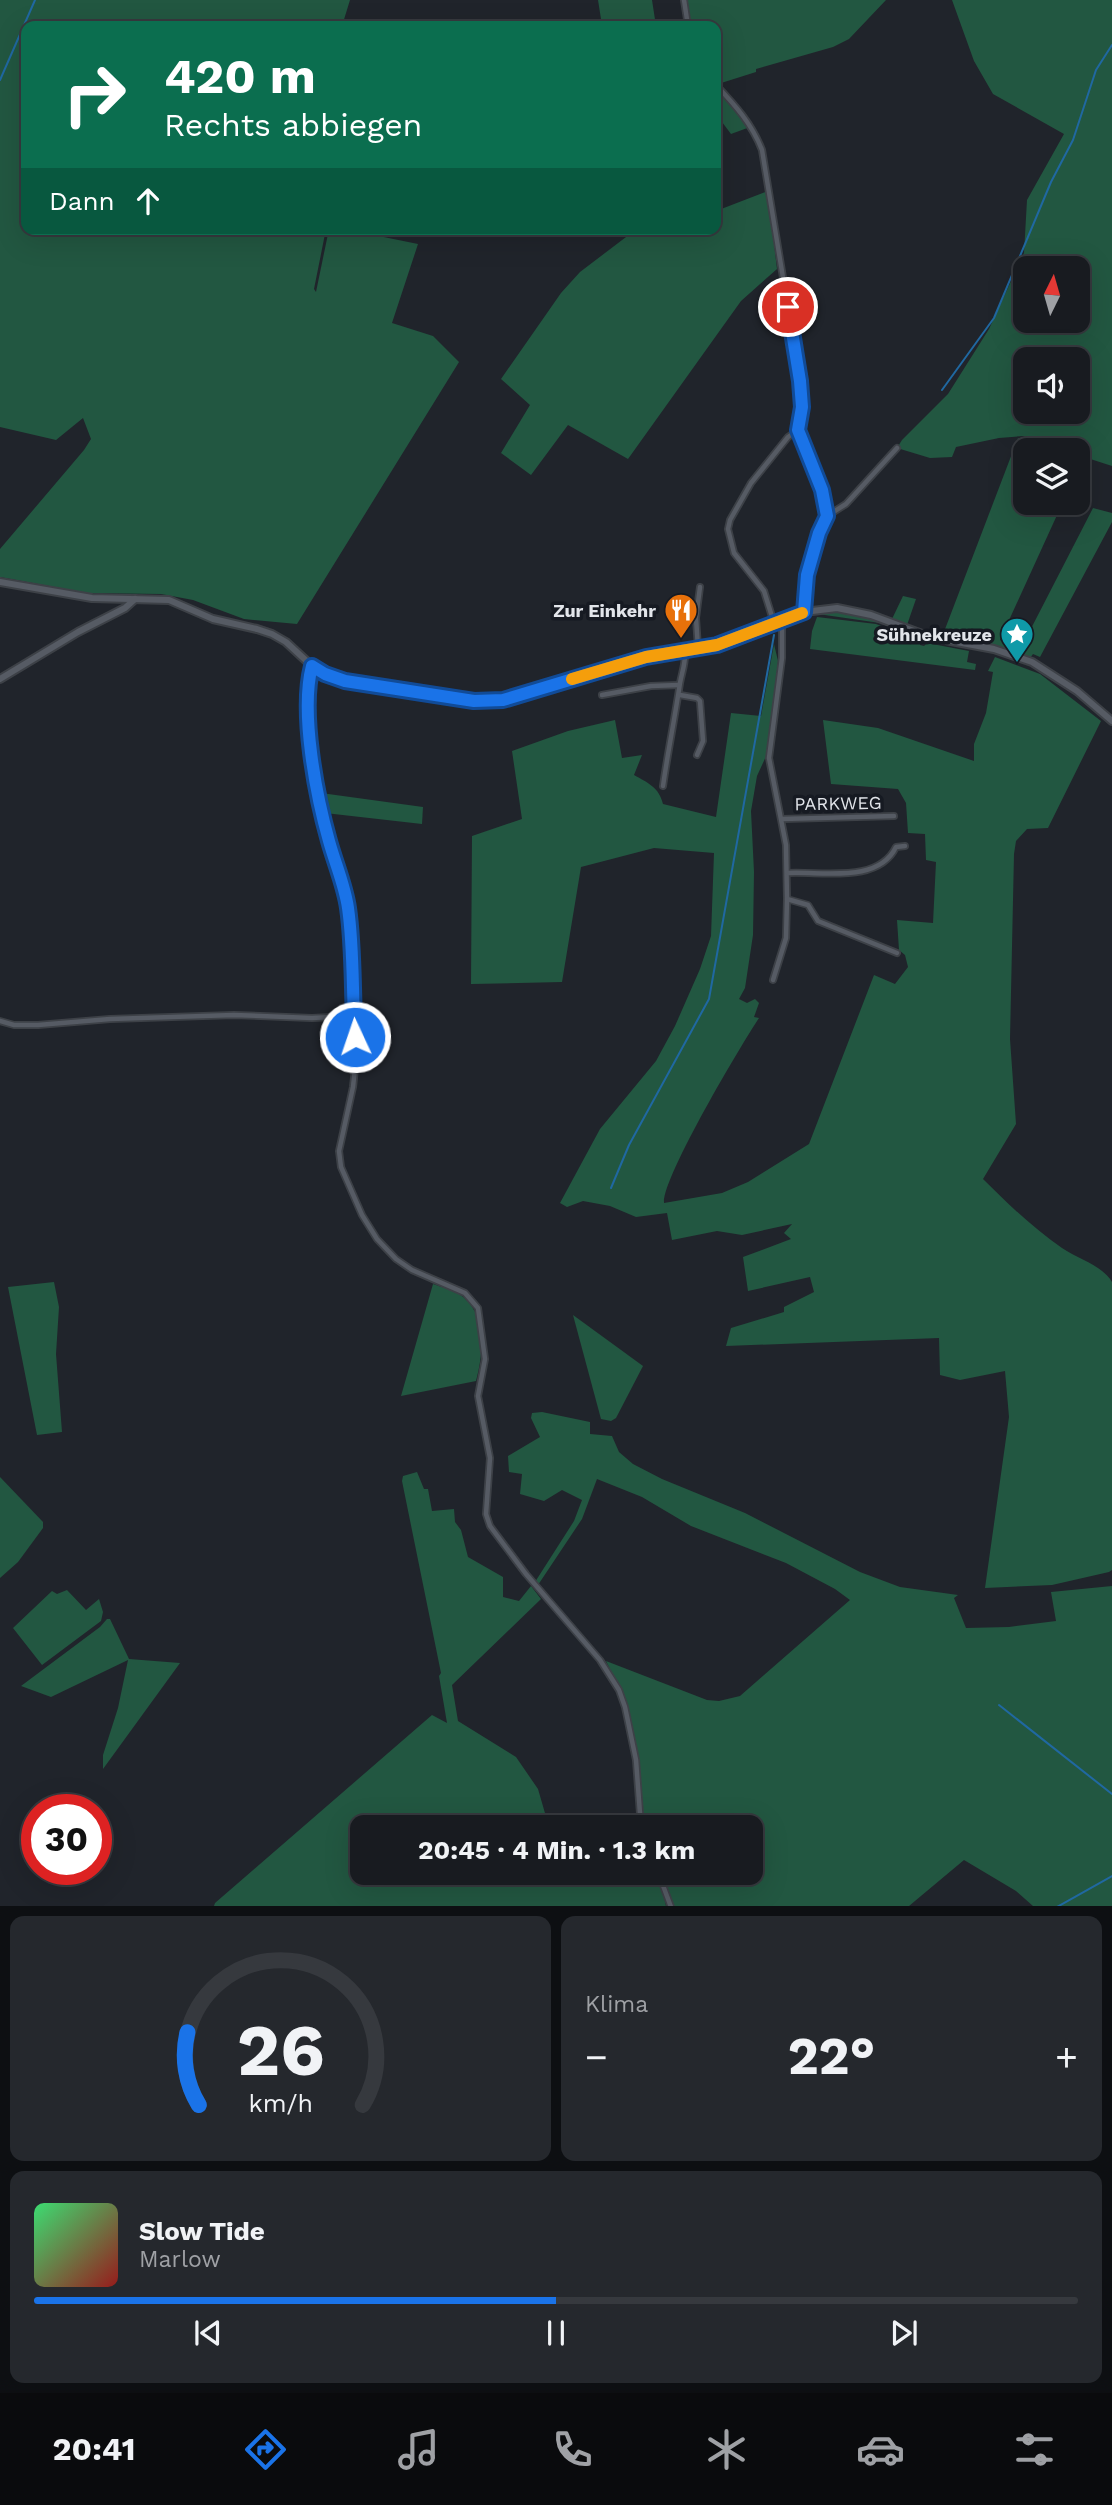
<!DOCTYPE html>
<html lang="de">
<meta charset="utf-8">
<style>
body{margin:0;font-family:"Work Sans",sans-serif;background:#25282d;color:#f1f3f6;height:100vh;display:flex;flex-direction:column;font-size:26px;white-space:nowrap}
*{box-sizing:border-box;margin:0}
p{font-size:23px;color:#9fa1a5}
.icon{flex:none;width:38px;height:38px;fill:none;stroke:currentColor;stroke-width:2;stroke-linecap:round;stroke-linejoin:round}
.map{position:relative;height:1906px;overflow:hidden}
.sheet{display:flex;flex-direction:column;gap:10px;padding:10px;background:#0d0f12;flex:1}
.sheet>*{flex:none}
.banner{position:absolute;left:21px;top:21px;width:700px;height:214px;border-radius:14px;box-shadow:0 7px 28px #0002,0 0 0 2px #36393e;background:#0b6e4f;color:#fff;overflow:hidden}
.needle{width:46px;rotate:5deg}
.fabs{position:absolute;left:1013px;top:256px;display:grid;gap:14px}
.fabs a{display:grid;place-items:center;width:77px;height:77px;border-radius:14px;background:#181b20;box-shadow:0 7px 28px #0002,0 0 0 2px #36393e;font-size:35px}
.speed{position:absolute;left:21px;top:1794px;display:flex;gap:14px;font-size:35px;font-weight:700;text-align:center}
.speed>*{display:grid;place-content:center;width:91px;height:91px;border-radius:50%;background:#181b20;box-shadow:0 7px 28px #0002,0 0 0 2px #36393e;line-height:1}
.speed .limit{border:10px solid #d22;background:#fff;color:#111}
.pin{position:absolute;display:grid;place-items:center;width:60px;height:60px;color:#fff;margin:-30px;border:4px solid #fff;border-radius:50%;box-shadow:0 2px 7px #0007}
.me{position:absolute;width:77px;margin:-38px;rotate:357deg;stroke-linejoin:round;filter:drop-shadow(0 0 5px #0008)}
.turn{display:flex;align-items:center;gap:24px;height:147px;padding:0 28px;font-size:32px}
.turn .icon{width:91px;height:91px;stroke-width:2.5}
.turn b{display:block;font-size:49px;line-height:60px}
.then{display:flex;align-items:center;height:66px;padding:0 28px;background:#0003;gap:14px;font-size:26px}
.big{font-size:52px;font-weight:700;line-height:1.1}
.sheet .widget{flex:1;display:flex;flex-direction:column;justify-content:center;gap:10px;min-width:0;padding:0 24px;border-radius:14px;background:#25282d}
.sheet .dial{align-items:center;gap:0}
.dial svg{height:182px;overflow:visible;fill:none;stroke:#36393e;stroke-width:7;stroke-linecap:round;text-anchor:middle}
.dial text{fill:#f1f3f6;stroke:none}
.song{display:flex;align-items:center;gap:21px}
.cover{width:84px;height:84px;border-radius:10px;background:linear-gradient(135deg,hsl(140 70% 55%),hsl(0 70% 35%))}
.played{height:7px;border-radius:4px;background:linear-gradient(90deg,#1a73e8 50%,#36393e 50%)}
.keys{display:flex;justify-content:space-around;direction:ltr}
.heat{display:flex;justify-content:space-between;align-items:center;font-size:38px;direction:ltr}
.sheet .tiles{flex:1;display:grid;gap:10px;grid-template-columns:1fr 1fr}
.widget:last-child{grid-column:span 2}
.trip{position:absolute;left:350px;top:1815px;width:413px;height:70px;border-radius:14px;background:#181b20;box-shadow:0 7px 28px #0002,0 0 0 2px #36393e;font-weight:700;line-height:70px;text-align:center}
.tabs{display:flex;height:112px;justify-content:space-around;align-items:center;background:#0a0b0d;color:#9fa1a5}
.tabs .icon{width:49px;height:49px}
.tabs .current{color:#1a73e8}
.tabs b{font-size:32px;color:#f1f3f6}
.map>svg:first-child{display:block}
.green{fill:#225741;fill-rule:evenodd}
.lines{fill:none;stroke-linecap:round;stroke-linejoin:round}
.stream{stroke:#2068a1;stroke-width:2}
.minor-casing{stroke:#3d4147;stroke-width:8}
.tertiary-casing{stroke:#3d4147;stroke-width:10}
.secondary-casing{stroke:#3d4147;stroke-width:10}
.minor{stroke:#565b64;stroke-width:4.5}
.tertiary{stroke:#565b64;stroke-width:6}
.secondary{stroke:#565b64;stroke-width:6}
.route-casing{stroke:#114b97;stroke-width:18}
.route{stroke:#1a73e8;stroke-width:12}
.slow{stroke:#f59e0b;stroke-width:12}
.labels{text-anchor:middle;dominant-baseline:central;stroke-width:7;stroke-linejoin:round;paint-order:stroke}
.poi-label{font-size:18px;font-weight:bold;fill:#e2e5ea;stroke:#161a22;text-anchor:end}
.street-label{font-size:18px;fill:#e2e5ea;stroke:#161a22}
</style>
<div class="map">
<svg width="1112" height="1907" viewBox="0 0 1112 1907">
<rect width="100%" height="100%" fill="#20242b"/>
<!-- green -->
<g class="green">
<polygon points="0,0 350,0 342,26 26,26 26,229 326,229 314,289 316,292 329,229 364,229 364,233 418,244 392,323 433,336 459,362 297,624 244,619 193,600 161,594 87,593 0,577 0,549 84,450 91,439 83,418 56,440 0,427"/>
<polygon points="598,0 652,0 656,26 578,26 578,20 601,19"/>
<polygon points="685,0 886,0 849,39 833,47 756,69 756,72 718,84 716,82 716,26 690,26"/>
<path d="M952 0H1112V466L1078 455V450H1026V502H1063L1000 640 1021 648 1093 508 1112 513V522L1040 657 1033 654 1030 658 1007 649 942 637 1018 438 1052 446 1023 436 999 438 956 447 952 457 930 458 897 448 902 440 948 394 989 329 1024 253 1027 200 1064 134 993 94 974 61ZM1026 268H1078V320H1026ZM1026 359H1078V411H1026Z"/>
<polygon points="716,88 731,103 750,127 731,134 716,114"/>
<polygon points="768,191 777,269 741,301 628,459 568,425 531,475 501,453 530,405 501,379 561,293 580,272 630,234 638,229 716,229 716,211"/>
<polygon points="903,596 916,599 907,625 892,619"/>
<path d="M823 611C853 612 897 622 922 638L880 623 818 614Z"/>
<polygon points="817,617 876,624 921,641 920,645 924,646 927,643 969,651 967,662 976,664 975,670 810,649 812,631"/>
<path d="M774 644 778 661 768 752 757 776 751 811 754 872 753 935 745 988 739 999 747 1003 755 999 759 1003 754 1017 759 1018C741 1045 662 1178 664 1203L722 1193 748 1182 809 1144 874 975 895 984 908 967 905 955 899 950 897 920 933 923 936 862 926 860 925 834 908 833 906 803 898 789 831 784 823 720 878 728 974 761V744L986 713 993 672 988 671 995 657 1040 674 1101 721 1048 828 1027 829 1016 841 1014 854 1010 1039 1016 1124 983 1179C1008 1204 1033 1228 1062 1248 1078 1259 1102 1265 1112 1282V1570L1109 1572 1052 1585 985 1588 1009 1417 1005 1371 960 1380 940 1375 939 1338 726 1346 731 1328 784 1312V1307L814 1292 810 1277 748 1291 743 1257 791 1239 784 1233 792 1224 742 1235 717 1231 672 1240 667 1213 636 1217 610 1206 583 1201 567 1207 560 1203 600 1129 656 1061 675 1026 700 969 711 936 714 853 654 848 581 867 562 982 471 984 472 836 522 819 512 751 568 731 615 720 622 758 642 755 634 775C648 783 659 787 663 804L716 817 731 713 761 716Z"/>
<polygon points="321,793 423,807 422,824 325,813"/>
<polygon points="54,1282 59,1307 56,1354 62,1432 37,1435 8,1287"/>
<path d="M433 1284C441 1287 452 1289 459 1294 487 1312 484 1352 476 1381L401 1396Z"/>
<polygon points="573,1315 643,1366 616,1418 611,1421 601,1419"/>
<polygon points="542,1412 590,1422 590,1434 612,1436 619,1452 633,1464 662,1479 745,1513 860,1572 900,1587 958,1595 954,1598 966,1628 1009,1627 1056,1621 1051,1592 1112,1586 1112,1906 1033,1906 1016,1891 964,1860 909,1906 674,1906 661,1873 751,1872 751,1827 644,1827 638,1765 627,1704 606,1661 707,1700 719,1701 740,1696 850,1600 835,1589 786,1563 691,1526 642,1497 597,1479 582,1519 538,1585 535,1582 574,1521 582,1500 562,1490 544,1501 520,1494 522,1474 509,1472 508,1456 540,1437 531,1418 532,1413"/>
<polygon points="417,1472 424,1489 428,1489 432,1511 454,1509 455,1522 461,1530 468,1557 503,1577 503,1597 519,1601 531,1586 541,1599 452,1685 458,1721 516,1757 538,1789 549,1827 362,1827 362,1872 654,1873 663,1892 666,1906 214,1906 215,1903 432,1715 447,1723 439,1676 441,1673 402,1481 403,1476"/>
<polygon points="0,1477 43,1522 43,1528 18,1562 0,1578"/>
<polygon points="67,1590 86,1610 99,1599 103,1612 101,1621 42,1665 13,1628 52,1591 57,1594"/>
<polygon points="107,1619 110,1619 129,1659 180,1663 103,1769 103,1755 118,1708 128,1660 51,1697 21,1686 100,1627"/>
</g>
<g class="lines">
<!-- stream -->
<g class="stream">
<polyline points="0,80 35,0"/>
<polyline points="942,390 994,318 1051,182 1073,140 1096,70 1112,45"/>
<polyline points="611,1188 629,1145 709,999 774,635"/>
<polyline points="999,1705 1112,1794"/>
<polyline points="1057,1907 1112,1876"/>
</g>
<defs>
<g id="minor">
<polyline points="684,0 688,26"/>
<path d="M716 85C735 105 752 124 762 150L800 381 801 407 798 430 822 490 827 516 820 531 807 575 804 612"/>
<polyline points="827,516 846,504 897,448"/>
<polyline points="782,620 782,658 769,758 786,845 787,899 808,905 818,921 897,953"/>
<polyline points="774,623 764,591 734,553 728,529 730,520 751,483 788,437 798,430"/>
<polyline points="698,648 696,618 700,587"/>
<polyline points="312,666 310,676 309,722 314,769 328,838 348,907 356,1059 353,1087 339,1151 341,1167 362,1215 377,1239 396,1259 412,1270 465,1293 478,1308 485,1359 478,1396 490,1458 486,1514 490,1526 526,1574 600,1660 619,1690 625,1707 636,1760 641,1827"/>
<polyline points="602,695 651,686 679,685"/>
<polyline points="680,695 697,698 700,701 703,741 697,755"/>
<path d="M663 786C668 751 675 717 680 683 682 672 686 662 685 651"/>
<polyline points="782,819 894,816"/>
<path d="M788 873C822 871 878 884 896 847L905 846"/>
<polyline points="773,980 786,938 787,899"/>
<polyline points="0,1021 14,1025 38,1025 110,1019 234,1015 312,1018 353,1016"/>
<polyline points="658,1872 671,1907"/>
</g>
<polyline id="tertiary" points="0,679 78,632 125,608 135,599"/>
<polyline id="secondary" points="0,582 92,598 169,600 213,619 257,629 272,634 286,642 312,666 325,674 345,681 473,701 503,700 524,695 597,670 646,657 717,645 804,612 837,608 871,615 930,637 994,649 1032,662 1077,691 1112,721"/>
</defs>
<!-- minor casing -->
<use href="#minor" class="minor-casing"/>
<!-- tertiary casing -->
<use href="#tertiary" class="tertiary-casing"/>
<!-- secondary casing -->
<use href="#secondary" class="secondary-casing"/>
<!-- minor -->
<use href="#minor" class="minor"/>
<!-- tertiary -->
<use href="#tertiary" class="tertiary"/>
<!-- secondary -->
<use href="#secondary" class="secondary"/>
</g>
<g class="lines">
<defs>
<path id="route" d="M355 1037C352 995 354 950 348 908 345 886 335 863 329 841 316 795 300 712 312 666L325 674 345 681 474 701 503 700 646 657 717 645 804 612 807 575 819 533 827 516 822 490 798 430 802 407 800 381 788 307"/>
</defs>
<!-- route casing -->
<use href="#route" class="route-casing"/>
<!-- route -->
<use href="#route" class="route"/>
<!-- slow -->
<polyline class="slow" points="572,679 646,657 717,645 802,613"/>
</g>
<!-- icons -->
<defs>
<symbol id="restaurant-pin" viewBox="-11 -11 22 30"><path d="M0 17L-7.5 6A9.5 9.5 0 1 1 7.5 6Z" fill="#e8710a" stroke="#161a22"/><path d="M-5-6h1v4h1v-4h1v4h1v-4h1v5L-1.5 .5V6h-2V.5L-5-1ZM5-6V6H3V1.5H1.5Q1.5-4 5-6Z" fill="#fff"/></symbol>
<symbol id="sight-pin" viewBox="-11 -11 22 30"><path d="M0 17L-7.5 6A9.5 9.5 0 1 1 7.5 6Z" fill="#0f9aa8" stroke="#161a22"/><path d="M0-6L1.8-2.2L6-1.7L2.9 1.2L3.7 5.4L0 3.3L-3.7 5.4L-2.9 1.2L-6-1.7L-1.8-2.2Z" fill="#fff"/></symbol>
</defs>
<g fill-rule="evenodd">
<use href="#restaurant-pin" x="662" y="591" width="38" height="52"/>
<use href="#sight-pin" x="998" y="615" width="38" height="52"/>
</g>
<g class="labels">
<!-- poi labels -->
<g class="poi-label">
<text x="656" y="610">Zur Einkehr</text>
<text x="992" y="634">Sühnekreuze</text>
</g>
<!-- street labels -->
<g class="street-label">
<text transform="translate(838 803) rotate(-1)">PARKWEG</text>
</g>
</g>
</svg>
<div class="fabs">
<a><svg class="needle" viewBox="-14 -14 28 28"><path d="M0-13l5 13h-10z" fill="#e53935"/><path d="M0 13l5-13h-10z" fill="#9fa1a5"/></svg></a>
<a><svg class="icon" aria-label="sound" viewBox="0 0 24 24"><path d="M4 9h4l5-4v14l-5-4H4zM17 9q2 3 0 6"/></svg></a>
<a><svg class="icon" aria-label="layers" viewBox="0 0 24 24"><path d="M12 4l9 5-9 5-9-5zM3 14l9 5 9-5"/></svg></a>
</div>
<div class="speed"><div class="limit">30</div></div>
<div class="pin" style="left:788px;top:307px;background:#d93025"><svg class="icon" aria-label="arrive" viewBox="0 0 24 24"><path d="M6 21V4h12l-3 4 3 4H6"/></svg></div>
<svg class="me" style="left:355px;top:1037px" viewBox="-20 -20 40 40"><circle r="17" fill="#1a73e8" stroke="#fff" stroke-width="3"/><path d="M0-11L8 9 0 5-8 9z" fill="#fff"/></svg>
<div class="trip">20:45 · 4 Min. · 1.3 km</div>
<div class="banner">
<div class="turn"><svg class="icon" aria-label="right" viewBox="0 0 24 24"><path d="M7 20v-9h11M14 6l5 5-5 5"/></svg><div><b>420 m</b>Rechts abbiegen</div></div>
<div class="then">Dann<svg class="icon" aria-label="ahead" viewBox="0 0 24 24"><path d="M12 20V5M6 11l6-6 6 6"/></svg></div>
</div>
</div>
<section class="sheet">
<div class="tiles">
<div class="widget dial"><svg viewBox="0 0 100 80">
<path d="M14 69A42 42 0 1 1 86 69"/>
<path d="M14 69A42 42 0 0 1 9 37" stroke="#1a73e8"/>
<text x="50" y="56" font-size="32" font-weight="700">26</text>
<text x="50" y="72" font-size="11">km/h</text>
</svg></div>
<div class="widget"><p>Klima</p>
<div class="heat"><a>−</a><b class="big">22°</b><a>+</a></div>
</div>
<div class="widget">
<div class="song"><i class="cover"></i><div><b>Slow Tide</b><p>Marlow</p></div></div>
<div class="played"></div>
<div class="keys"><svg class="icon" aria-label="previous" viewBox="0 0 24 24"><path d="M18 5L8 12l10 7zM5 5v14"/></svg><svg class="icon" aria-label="pause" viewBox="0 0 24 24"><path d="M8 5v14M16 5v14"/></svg><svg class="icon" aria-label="next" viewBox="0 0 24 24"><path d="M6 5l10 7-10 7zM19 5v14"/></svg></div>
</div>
</div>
</section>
<nav class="tabs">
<b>20:41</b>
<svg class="icon current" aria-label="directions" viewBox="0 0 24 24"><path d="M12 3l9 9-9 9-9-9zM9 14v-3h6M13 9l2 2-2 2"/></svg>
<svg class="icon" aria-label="music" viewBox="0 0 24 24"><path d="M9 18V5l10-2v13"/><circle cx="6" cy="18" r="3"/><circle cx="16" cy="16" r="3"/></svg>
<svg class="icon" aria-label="phone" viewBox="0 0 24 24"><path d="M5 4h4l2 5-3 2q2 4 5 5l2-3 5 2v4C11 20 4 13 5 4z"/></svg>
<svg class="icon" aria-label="climate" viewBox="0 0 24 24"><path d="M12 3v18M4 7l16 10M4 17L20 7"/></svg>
<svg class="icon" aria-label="car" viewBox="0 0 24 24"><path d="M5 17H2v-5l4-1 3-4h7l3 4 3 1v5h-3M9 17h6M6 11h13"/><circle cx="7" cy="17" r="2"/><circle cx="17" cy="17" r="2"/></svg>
<svg class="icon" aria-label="filters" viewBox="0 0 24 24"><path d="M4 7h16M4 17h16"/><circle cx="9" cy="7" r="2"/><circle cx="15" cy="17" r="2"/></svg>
</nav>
